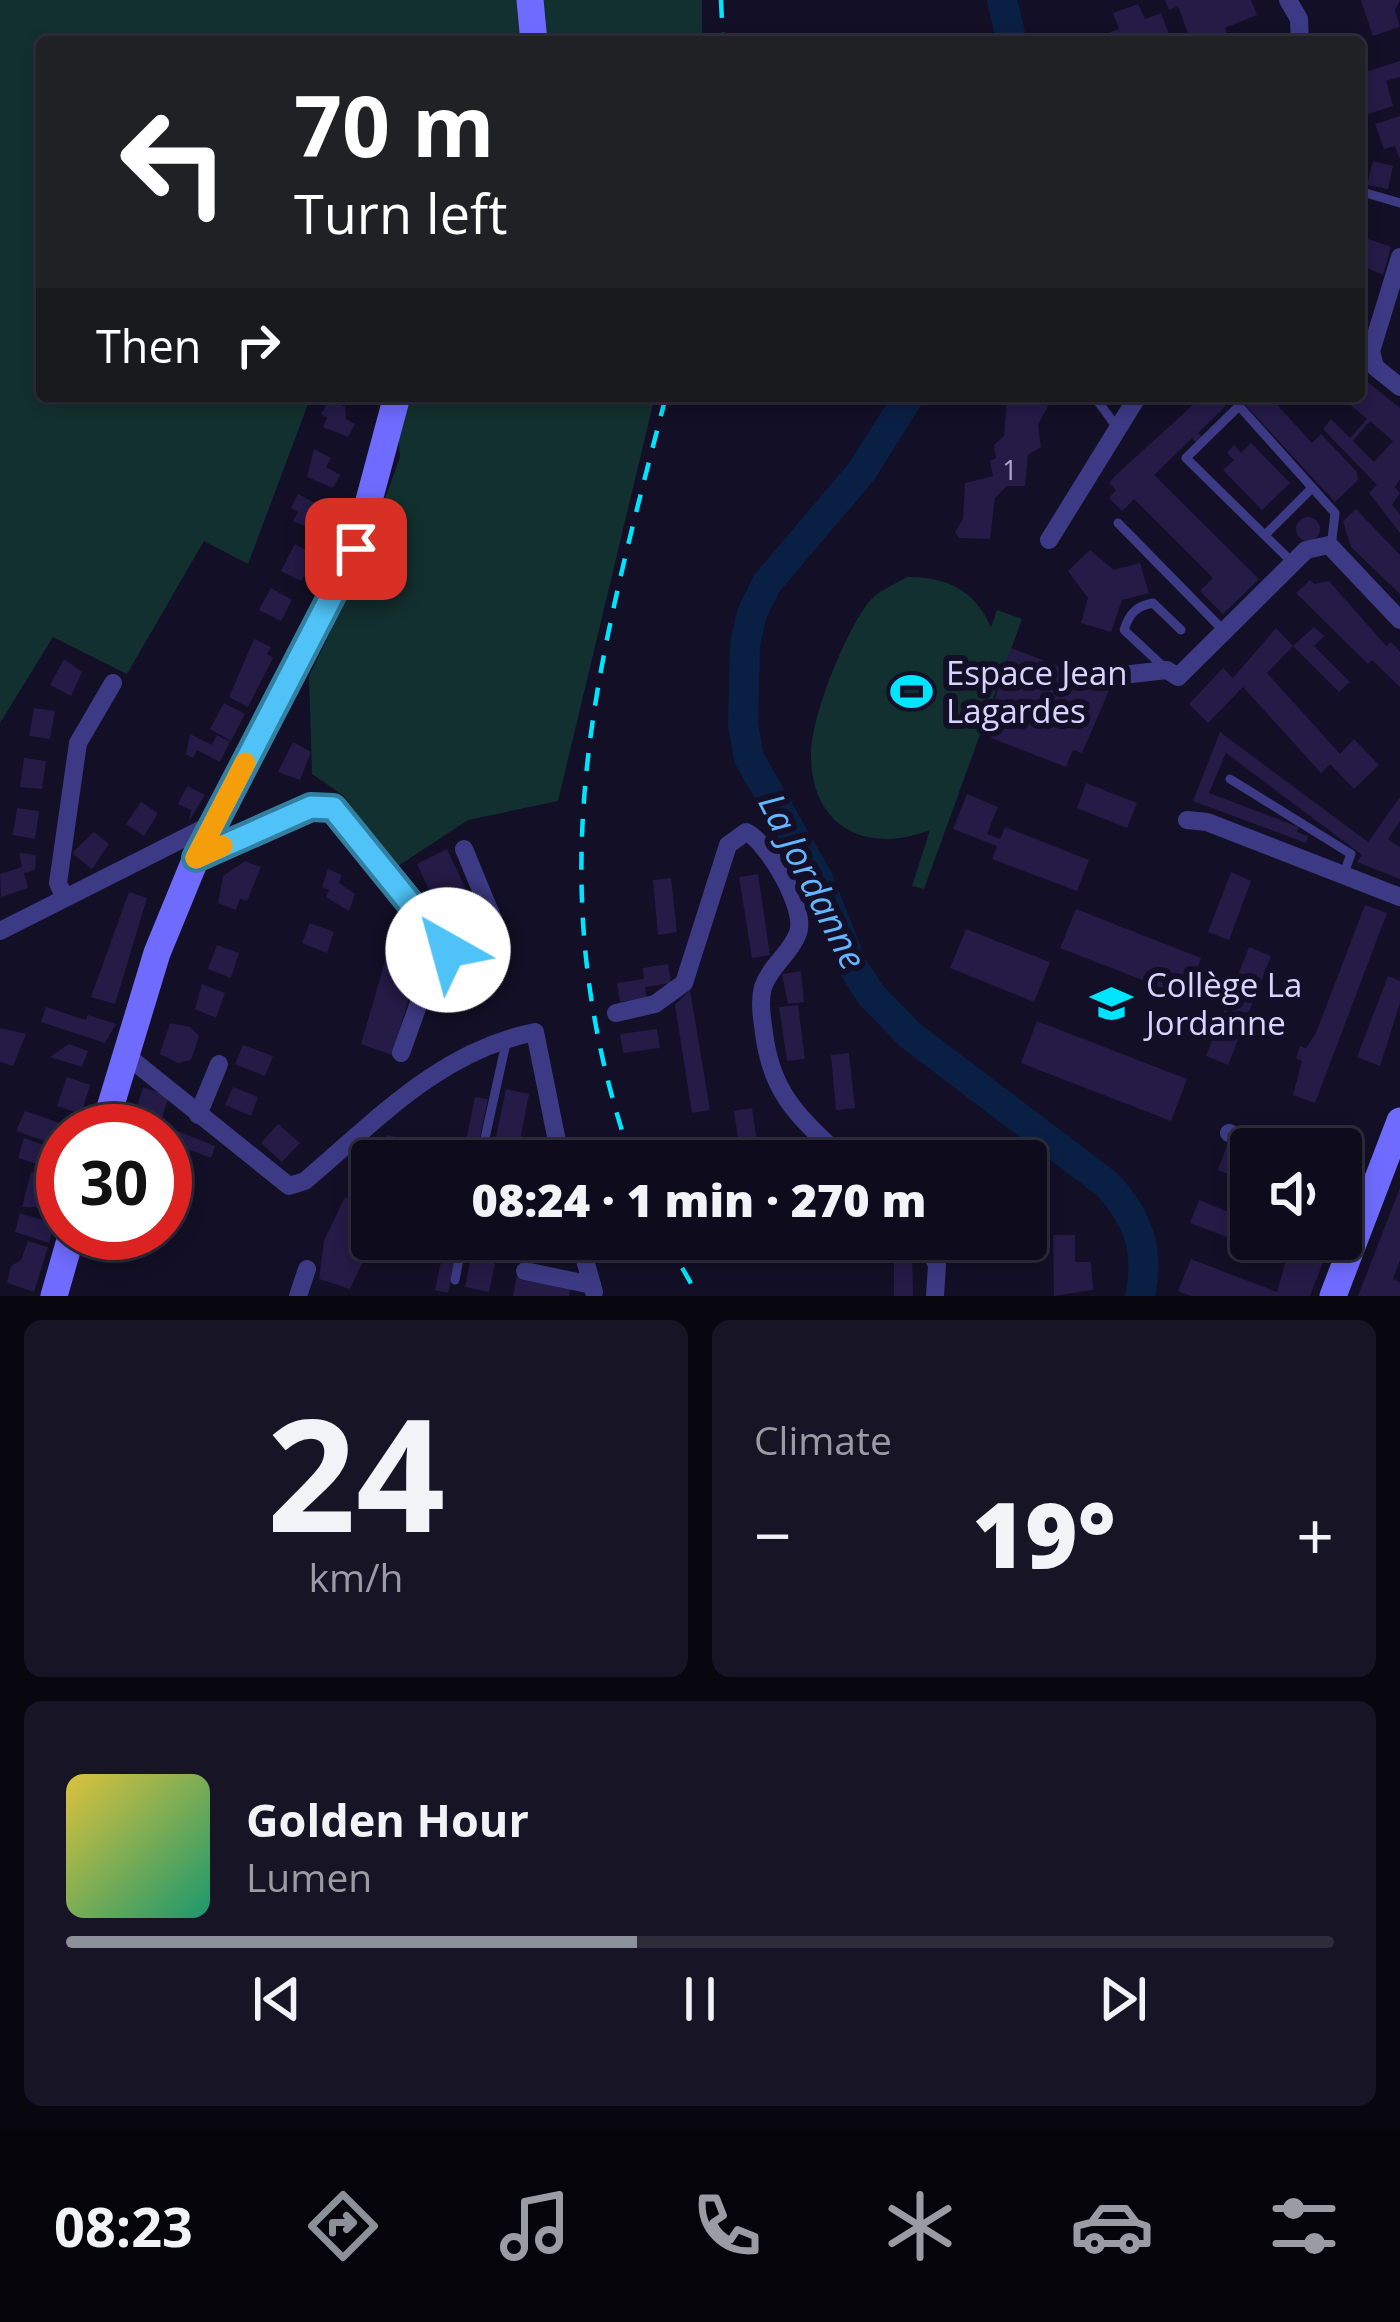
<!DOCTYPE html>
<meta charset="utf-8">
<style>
body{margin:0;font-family:"Open Sans",sans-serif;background:#171425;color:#f1f3f6;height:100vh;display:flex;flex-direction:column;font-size:45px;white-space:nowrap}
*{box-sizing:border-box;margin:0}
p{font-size:39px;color:#9b9ba3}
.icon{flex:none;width:66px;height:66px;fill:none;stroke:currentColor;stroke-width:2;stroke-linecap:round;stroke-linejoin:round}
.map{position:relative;height:1296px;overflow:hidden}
.side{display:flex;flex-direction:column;gap:24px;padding:24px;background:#08060f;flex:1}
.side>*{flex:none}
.hud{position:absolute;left:36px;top:36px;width:1329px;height:366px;border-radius:12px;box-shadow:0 6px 18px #0003,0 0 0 3px #2e2b3b;background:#202124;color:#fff;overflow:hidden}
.tools{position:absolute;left:1230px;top:1128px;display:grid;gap:24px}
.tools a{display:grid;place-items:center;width:132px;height:132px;border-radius:12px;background:#0e0b1c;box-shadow:0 6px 18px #0003,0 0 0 3px #2e2b3b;font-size:60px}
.speed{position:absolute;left:36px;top:1104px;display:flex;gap:24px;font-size:60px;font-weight:700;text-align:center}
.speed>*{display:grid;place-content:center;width:156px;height:156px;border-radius:50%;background:#0e0b1c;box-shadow:0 6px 18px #0003,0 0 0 3px #2e2b3b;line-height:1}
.speed .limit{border:18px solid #d22;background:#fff;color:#111}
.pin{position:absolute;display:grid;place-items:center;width:102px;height:102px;color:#fff;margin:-51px;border-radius:24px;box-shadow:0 6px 18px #0006}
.me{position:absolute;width:132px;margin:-66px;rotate:322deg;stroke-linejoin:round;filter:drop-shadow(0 0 9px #0008)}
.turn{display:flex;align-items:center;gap:42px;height:252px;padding:0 60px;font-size:54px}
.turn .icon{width:156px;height:156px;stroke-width:2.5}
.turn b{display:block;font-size:84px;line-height:102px}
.then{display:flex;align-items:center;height:114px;padding:0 60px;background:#0003;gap:24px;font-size:45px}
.big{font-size:90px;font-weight:800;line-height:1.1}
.side .tile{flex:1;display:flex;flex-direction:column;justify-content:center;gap:18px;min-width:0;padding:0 42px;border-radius:18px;background:#171425}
.side .dial{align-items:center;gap:0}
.dial b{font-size:156px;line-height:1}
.song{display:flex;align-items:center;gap:36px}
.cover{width:144px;height:144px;border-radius:18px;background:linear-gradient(135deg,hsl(50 70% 55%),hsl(160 70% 35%))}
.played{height:12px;border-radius:6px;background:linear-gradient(90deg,#8c9099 45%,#2e2b3b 45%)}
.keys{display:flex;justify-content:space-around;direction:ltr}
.heat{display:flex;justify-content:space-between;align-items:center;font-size:66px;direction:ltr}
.side .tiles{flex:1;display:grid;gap:24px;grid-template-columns:1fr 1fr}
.tile:last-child{grid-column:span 2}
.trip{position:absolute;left:351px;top:1140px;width:696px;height:120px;border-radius:12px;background:#0e0b1c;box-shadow:0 6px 18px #0003,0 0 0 3px #2e2b3b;font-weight:800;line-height:120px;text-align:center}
.menu{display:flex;height:192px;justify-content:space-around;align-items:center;background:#06040b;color:#9b9ba3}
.menu .icon{width:84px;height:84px}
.menu .selected{color:#8c9099}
.menu b{font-size:54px;color:#f1f3f6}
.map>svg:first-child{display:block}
.green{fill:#12302f}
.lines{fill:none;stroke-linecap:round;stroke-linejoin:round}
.river{stroke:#0a1f44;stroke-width:30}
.building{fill:#241b47;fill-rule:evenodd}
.lane{stroke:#3d3a85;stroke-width:9}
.street{stroke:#3d3a85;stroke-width:18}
.secondary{stroke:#6f6bff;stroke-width:27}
.rail{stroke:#00e5ff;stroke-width:4.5;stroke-dasharray:18 15;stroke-linecap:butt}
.route-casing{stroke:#337fa1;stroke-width:30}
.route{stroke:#4fc3f7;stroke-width:21}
.slow{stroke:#f59e0b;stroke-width:21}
.labels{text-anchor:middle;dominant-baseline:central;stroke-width:12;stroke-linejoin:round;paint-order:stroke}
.number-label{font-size:27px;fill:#aca6d1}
.poi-label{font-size:33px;fill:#d9d4ff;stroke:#130f26;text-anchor:start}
.water-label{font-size:36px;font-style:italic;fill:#62b6ff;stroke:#130f26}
</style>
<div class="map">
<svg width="1400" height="1296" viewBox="0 0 1400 1296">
<rect width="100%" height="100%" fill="#130f26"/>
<!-- green -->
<g class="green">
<polygon points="0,0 702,0 702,42 42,42 42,396 311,396 248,564 204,541 127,674 53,637 0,723"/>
<polygon points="352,396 655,396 558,801 468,820 395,868 344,796 312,774 309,676 354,584 400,457 396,411"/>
<path d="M907 577C946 577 974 589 991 627L997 610 1022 619 924 889 912 886 930 830C866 855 809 827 811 751 813 713 845 633 868 603 877 591 894 585 907 577Z"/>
</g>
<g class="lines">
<!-- river -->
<g class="river">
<polyline points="1002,0 1012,42"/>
<path d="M909 396 862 471 767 583 752 613 745 645 743 725 749 758 818 879 852 965 871 995 910 1035 1108 1185C1138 1218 1150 1251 1140 1296"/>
</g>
</g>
<!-- building -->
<g class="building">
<polygon points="1165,0 1251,0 1257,15 1225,28 1230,42 1191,42 1178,6 1169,10"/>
<polygon points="1361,0 1400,0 1395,10 1400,27 1373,36"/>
<polygon points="1138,4 1145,19 1161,13 1172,42 1106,42 1103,35 1119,29 1113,13"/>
<polygon points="1400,61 1400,77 1386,81 1393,106 1359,117 1359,74"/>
<polygon points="1400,116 1400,157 1399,157 1395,146 1384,149 1375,124"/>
<polygon points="1373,161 1393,166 1388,189 1367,185"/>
<polygon points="1360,236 1391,247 1383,275 1359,264"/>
<path d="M1364 379 1400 408V479L1395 487 1400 493 1392 505 1400 514V533L1369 493 1377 485 1323 429 1331 419 1350 438 1367 419 1346 401 1359 396ZM1370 421 1393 441 1374 462 1353 441Z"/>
<polygon points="1029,396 1049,404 1038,425 1041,447 1028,455 1025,486 1007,486 995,498 990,539 959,538 955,532 963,519 965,483 993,476 990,461 996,458 994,445 1004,436 1007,398"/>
<polygon points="1203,396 1236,396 1198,433 1203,438 1198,444 1192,438 1154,475 1259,579 1223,614 1200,591 1213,578 1134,499 1122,511 1109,498 1116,490 1109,483 1116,475"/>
<polygon points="1237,396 1269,396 1312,443 1321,434 1357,472 1358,480 1335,502"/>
<polygon points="330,399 345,407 346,419 355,424 348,437 323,427 327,418 321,414"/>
<polygon points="1251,443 1290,483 1262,510 1223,470 1234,460 1227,453 1234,445 1241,453"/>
<polygon points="314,449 331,458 326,467 340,475 333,488 307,477"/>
<polygon points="298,494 315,503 311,512 326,520 319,532 293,521 298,512 291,508"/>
<polygon points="1356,509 1400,555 1400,594 1351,547 1343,521"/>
<circle cx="1308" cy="529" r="12"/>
<polygon points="295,544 317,556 301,581 281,571"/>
<polygon points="1090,550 1114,570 1140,563 1149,593 1122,600 1111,632 1081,623 1088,598 1068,571"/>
<polygon points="1310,580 1314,584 1329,581 1386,646 1391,642 1400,652 1400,687 1372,660 1368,664 1296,593"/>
<polygon points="271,588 292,600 281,621 259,610"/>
<polygon points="1314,627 1324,636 1314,646 1350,682 1339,692 1293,646"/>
<polygon points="1276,628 1293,646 1267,673 1340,754 1354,739 1379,765 1354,789 1330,764 1321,773 1243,687 1208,723 1189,704 1223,668 1233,678"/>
<polygon points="254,639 271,647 267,654 273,658 248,707 229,697"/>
<polygon points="1011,648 1111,686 1082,753 1073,750 1066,767 991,738 998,721 989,717"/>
<polygon points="64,659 82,672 71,696 50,685"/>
<polygon points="224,703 245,714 231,741 210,729"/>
<polygon points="34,708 55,711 50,739 29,736"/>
<polygon points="1220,732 1368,842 1400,797 1400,822 1388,839 1400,847 1400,879 1357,862 1362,855 1226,753 1209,793 1299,827 1297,832 1308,836 1306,843 1193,801"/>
<polygon points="190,734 212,745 217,735 230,742 220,762 197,750 193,758 186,754"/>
<polygon points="293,742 311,752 300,780 278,772"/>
<polygon points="24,758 46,761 42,789 20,787"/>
<polygon points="1086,783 1137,803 1127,828 1077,808"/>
<polygon points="187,786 205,795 189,821 191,810 178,804"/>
<polygon points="967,794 998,807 987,834 1000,839 1005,827 1089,860 1077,891 992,859 997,846 953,829"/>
<polygon points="141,802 158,813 144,836 126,824"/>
<polygon points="17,808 39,811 35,839 13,835"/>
<polygon points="94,832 109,844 92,869 72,853"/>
<polygon points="447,849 469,896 439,911 417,864"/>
<polygon points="19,853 36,855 35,870 24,873 28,888 1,897 0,874 22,867"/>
<polygon points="245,861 261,867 247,901 240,899 236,910 218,903 223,876"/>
<polygon points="328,869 342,875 339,883 355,894 349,911 326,897 329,890 322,887"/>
<polygon points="1231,872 1251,881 1229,940 1208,932"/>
<polygon points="758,874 770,955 752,958 739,877"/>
<polygon points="671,878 677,932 658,935 653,880"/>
<polygon points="129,892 147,898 115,1004 91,997"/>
<polygon points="1365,905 1387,913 1315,1103 1293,1095 1302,1061 1296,1058 1300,1046 1306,1048 1316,1033"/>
<polygon points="1076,909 1201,958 1186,997 1060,948"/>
<polygon points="310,923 334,932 327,953 302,943"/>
<polygon points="966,929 1050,962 1034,1002 950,968"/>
<polygon points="390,944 422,955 392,1055 361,1044"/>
<polygon points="217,945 239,953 231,978 208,969"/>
<polygon points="1249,947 1271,956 1228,1065 1206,1056"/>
<polygon points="668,964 671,983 645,987 647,998 620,1002 617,983 644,979 643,968"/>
<polygon points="801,971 804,1002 788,1004 782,974"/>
<polygon points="1388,976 1400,981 1400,1003 1380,1066 1357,1057"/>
<polygon points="202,984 225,993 216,1018 195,1009"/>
<polygon points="690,990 710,1110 692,1113 675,1005"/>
<polygon points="798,1005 805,1059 787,1061 779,1007"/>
<polygon points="46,1007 86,1020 88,1015 116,1024 105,1043 41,1022"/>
<polygon points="1037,1021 1187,1079 1171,1121 1021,1063"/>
<polygon points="170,1023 190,1027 199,1036 191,1060 178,1063 160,1054"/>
<polygon points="0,1028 26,1034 13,1066 0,1062"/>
<polygon points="657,1029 660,1048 623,1053 620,1034"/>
<polygon points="69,1044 88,1051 82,1067 50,1057"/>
<polygon points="243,1045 273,1056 265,1076 235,1064"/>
<polygon points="849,1053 855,1108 836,1110 831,1055"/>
<polygon points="67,1077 90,1085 81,1114 57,1106"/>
<polygon points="143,1087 169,1096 160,1124 215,1146 211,1158 190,1150 168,1202 175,1205 170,1215 165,1213 165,1131 144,1128 145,1122 133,1118"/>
<polygon points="233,1087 258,1097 251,1116 225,1105"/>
<polygon points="506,1089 529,1094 516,1161 491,1161"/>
<polygon points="475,1097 488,1099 475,1161 462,1161"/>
<polygon points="752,1108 760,1161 741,1161 734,1111"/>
<polygon points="25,1111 66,1125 59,1146 16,1131"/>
<polygon points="278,1124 300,1143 282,1162 261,1143"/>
<polygon points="387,1135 447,1148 444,1161 382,1161"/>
<polygon points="24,1138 47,1146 40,1165 18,1158"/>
<polygon points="1226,1148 1251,1158 1251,1183 1218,1170"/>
<polygon points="31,1172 63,1183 63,1198 53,1195 48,1208 22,1207"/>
<polygon points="1400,1188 1400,1260 1393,1279 1400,1282 1400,1296 1358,1296"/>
<polygon points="345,1197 372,1206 370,1246 350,1289 319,1279 324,1241"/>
<polygon points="1199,1200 1251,1221 1251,1239 1274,1239 1269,1253 1190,1223"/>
<polygon points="20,1213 55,1224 49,1243 15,1232"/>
<polygon points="1053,1235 1075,1235 1075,1262 1091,1262 1093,1290 1054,1296"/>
<polygon points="446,1239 459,1239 448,1293 435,1290"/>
<polygon points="475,1239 500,1239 489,1292 465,1287"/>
<polygon points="1292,1239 1332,1239 1310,1296 1191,1296 1178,1291 1191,1259 1277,1292"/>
<polygon points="28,1241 48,1247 34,1292 7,1283 11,1266 21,1260"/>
<polygon points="894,1251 912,1251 913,1296 894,1296"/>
<polygon points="517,1275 571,1287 569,1296 513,1296"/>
</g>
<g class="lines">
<!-- lane -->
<g class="lane">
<polyline points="1359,191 1400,203"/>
<polyline points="1094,396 1116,426"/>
<polyline points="1118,523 1224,631"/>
<polyline points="1265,535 1311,489"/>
<polyline points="1293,563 1186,458 1239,406 1335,513 1331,547"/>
<path d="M1167 670 1124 630C1129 614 1136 606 1153 603L1181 630"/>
<polyline points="1230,779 1351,854 1344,873"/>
<polyline points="480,1161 506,1043"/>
<polyline points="455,1280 463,1239"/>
</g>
<!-- street -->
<g class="street">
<polyline points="1288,0 1299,19 1300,42"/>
<polyline points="1400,257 1371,351 1375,367 1400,387"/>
<polyline points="1049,540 1138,396"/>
<polyline points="1113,676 1167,670 1178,677 1306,550 1329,545 1400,620"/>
<polyline points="1187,820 1207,822 1400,897"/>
<polyline points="196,858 311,807 333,809 448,951 467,956 487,948 497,929 464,849"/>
<polyline points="64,896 58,883 78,743 113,683"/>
<polyline points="0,931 214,823"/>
<path d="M616 1013 655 1004 684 983 728 845 746 832C767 841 807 909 798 933 791 953 770 966 763 987 759 1002 762 1018 764 1033 772 1097 801 1118 845 1161"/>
<polyline points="401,1053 441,941"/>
<path d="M126 1055 289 1186 305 1181C377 1120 440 1051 535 1032L561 1161"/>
<polyline points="198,1115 219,1064"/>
<polyline points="1229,1133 1272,1149"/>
<polyline points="1341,1175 1375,1188"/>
<polyline points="579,1239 594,1292"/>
<polyline points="925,1239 937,1265 935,1296"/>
<polyline points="525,1271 592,1285"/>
<polyline points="298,1296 307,1269"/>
</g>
<!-- secondary -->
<g class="secondary">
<polyline points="530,0 534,42"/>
<polyline points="103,1131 157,953 196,858 356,549 397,396"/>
<polyline points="54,1296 72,1233"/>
<polyline points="1333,1296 1400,1121"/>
</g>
<!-- rail -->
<g class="rail">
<polyline points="721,0 723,42"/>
<path d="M632 1161C535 880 595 671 666 396"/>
<polyline points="666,1239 698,1296"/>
</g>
</g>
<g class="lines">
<defs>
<polyline id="route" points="356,549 196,858 311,807 333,808 448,950"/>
</defs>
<!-- route casing -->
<use href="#route" class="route-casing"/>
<!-- route -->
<use href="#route" class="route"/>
<!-- slow -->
<polyline class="slow" points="222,846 196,858 245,763"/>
</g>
<!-- icons -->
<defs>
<symbol id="stadium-bare" viewBox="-9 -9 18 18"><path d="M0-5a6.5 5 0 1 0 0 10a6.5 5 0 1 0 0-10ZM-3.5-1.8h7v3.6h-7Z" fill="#00e5ff" stroke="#130f26" stroke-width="2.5" paint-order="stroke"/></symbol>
<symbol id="school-bare" viewBox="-9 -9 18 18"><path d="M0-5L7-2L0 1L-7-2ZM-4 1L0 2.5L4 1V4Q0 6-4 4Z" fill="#00e5ff" stroke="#130f26" stroke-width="2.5" paint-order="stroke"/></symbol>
</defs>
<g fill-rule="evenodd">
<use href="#stadium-bare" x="882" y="662" width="59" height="59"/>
<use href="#school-bare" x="1082" y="974" width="59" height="59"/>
</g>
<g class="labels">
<!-- number labels -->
<g class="number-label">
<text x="1010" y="469">1</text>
</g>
<!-- poi labels -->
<g class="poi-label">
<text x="946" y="672">Espace Jean<tspan x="946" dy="38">Lagardes</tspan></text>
<text x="1146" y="984">Collège La<tspan x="1146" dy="38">Jordanne</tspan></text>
</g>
<!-- water labels -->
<g class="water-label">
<text transform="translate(813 881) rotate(63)">La Jordanne</text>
</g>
</g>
</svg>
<div class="tools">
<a><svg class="icon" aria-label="sound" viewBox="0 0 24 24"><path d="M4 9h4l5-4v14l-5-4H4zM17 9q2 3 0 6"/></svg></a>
</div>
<div class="speed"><div class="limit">30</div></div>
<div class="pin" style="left:356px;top:549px;background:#d93025"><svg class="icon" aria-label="arrive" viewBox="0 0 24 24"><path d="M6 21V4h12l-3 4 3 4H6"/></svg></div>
<svg class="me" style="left:448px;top:950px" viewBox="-20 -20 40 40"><circle r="19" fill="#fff"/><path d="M0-13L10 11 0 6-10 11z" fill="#4fc3f7"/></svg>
<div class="trip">08:24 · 1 min · 270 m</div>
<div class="hud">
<div class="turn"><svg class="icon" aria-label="left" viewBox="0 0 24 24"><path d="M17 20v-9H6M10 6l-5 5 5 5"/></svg><div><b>70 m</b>Turn left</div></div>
<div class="then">Then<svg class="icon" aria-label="right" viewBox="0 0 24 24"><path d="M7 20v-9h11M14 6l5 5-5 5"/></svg></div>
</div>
</div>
<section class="side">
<div class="tiles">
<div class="tile dial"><b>24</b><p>km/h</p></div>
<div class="tile"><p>Climate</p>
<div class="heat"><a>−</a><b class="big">19°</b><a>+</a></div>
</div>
<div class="tile">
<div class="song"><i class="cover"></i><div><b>Golden Hour</b><p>Lumen</p></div></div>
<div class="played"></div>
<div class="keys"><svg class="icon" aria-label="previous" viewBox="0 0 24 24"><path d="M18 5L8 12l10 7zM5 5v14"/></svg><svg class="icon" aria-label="pause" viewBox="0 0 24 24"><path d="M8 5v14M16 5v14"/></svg><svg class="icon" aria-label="next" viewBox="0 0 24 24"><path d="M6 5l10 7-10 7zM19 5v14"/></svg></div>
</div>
</div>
</section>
<nav class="menu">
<b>08:23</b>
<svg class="icon selected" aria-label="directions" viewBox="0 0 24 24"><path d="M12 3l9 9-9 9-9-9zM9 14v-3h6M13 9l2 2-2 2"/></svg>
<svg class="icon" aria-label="music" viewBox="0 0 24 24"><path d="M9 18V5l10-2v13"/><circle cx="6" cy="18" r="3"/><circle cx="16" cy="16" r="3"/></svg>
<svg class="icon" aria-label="phone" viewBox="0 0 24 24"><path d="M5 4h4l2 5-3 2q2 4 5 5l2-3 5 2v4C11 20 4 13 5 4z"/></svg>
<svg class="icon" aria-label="climate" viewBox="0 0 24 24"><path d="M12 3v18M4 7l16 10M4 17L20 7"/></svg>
<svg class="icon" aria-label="car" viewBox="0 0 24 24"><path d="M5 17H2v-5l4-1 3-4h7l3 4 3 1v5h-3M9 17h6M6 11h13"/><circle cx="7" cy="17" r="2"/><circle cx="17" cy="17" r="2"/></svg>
<svg class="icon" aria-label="filters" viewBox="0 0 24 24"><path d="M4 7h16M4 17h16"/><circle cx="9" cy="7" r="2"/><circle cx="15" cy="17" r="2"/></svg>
</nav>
